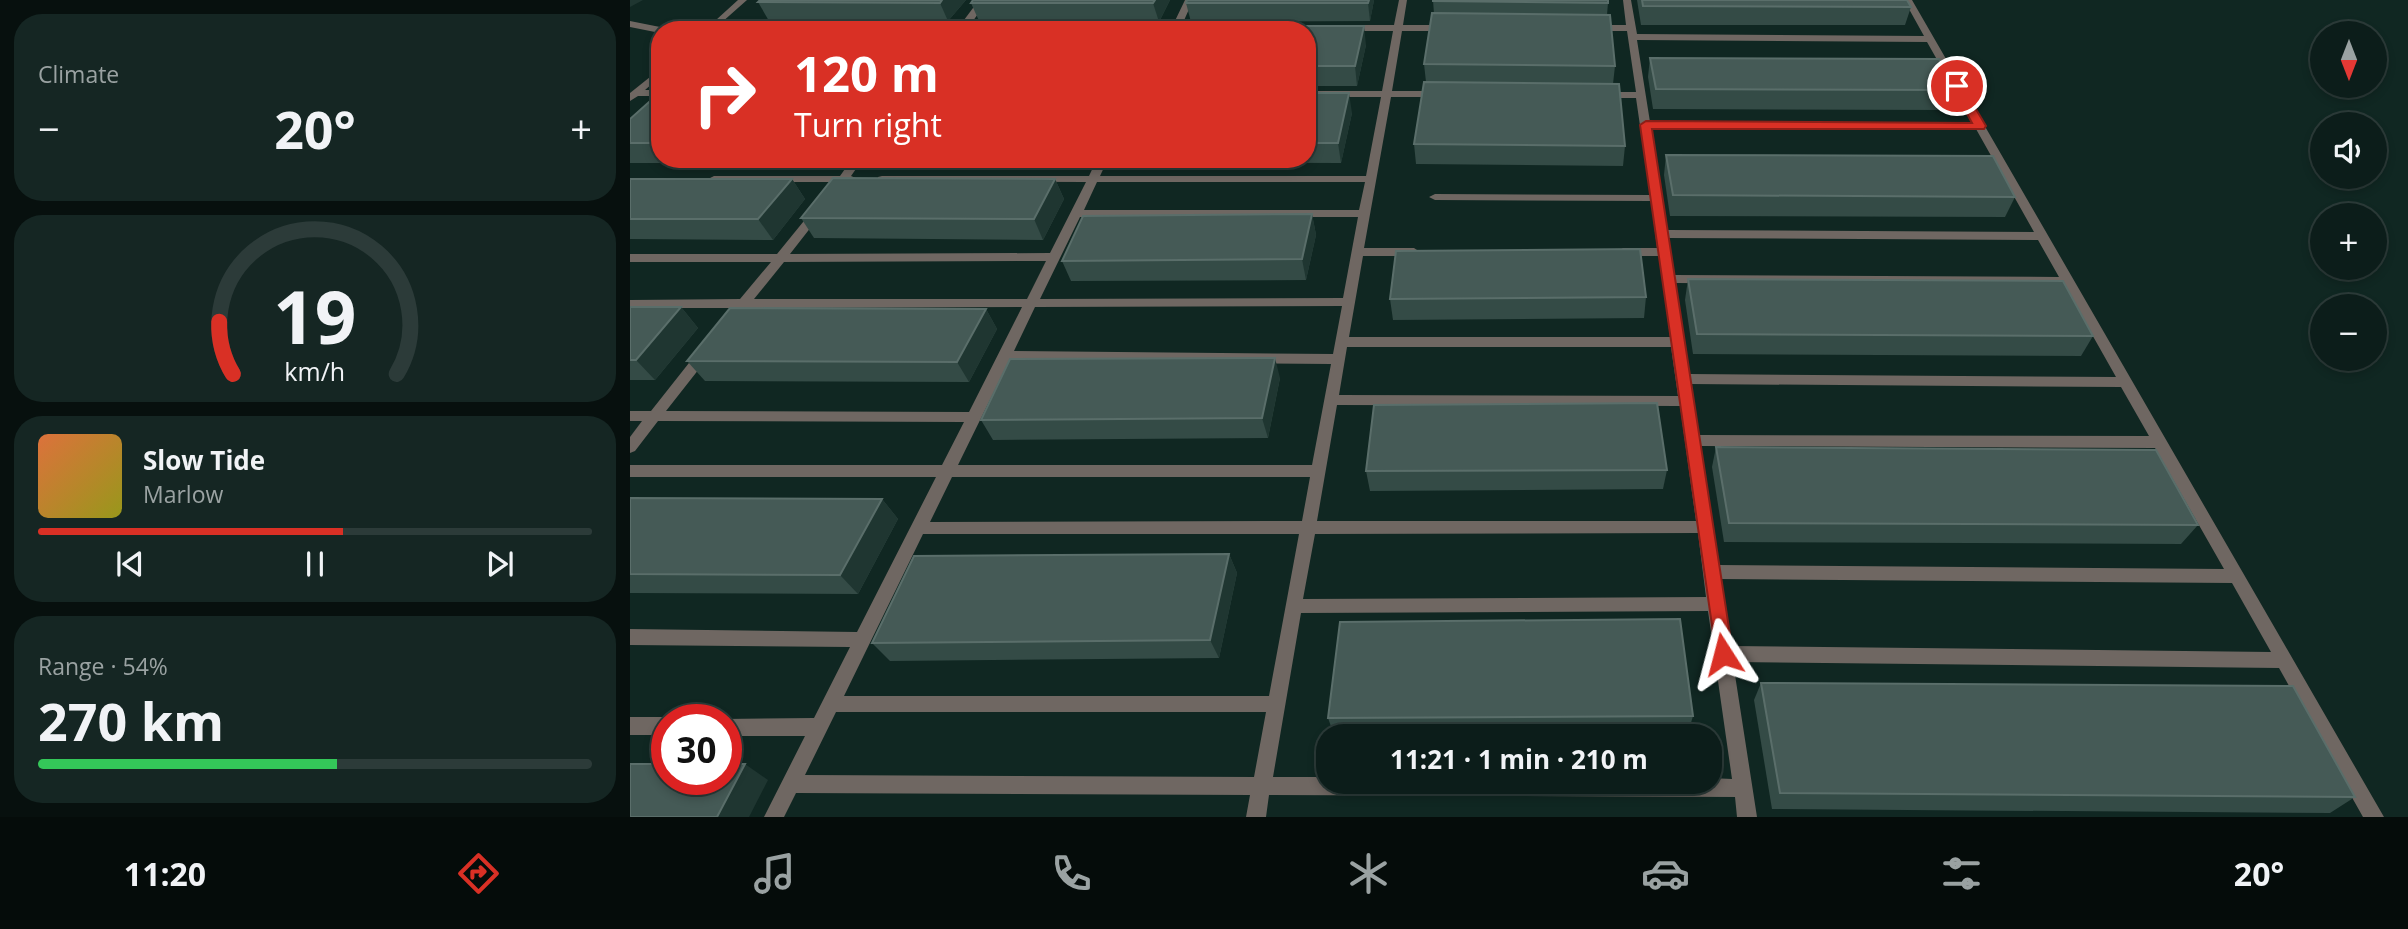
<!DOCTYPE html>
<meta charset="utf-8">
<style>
body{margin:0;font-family:"Open Sans",sans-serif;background:#152623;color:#f1f3f6;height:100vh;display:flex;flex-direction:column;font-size:26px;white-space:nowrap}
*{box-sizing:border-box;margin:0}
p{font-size:23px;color:#9aa2a2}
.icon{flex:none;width:38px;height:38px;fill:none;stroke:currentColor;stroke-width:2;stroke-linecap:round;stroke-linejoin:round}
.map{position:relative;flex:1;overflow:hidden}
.side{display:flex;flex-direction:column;gap:14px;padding:14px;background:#07100e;width:630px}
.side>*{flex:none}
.hud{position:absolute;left:21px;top:21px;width:665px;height:147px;border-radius:28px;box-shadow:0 4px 10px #0003,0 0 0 2px #2c3b39;background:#d93025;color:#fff;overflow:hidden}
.needle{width:46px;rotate:180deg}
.buttons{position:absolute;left:1680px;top:21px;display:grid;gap:14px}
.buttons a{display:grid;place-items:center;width:77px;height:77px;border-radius:50%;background:#0c1d1a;box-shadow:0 4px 10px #0003,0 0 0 2px #2c3b39;font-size:35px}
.speed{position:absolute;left:21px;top:704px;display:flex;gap:14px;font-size:35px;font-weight:700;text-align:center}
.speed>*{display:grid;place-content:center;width:91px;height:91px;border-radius:50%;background:#0c1d1a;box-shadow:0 4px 10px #0003,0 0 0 2px #2c3b39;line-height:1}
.speed .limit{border:10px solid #d22;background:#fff;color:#111}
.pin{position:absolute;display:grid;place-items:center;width:60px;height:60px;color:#fff;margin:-30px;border:4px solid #fff;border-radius:50%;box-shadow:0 2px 7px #0007}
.me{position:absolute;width:77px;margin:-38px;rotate:351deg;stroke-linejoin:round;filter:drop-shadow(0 0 5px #0008)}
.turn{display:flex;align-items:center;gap:24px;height:147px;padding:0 28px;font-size:32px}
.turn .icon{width:91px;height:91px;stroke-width:2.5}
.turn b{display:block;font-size:49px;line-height:60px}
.big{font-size:52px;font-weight:700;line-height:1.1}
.side .card{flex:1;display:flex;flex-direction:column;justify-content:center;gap:10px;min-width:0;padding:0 24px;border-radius:28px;background:#152623}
.side .dial{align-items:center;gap:0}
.dial svg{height:182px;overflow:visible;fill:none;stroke:#2c3b39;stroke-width:7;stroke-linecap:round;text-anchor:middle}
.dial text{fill:#f1f3f6;stroke:none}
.song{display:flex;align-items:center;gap:21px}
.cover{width:84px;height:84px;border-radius:10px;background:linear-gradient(135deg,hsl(20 70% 55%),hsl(60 70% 35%))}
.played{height:7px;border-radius:4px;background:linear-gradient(90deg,#d93025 55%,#2c3b39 55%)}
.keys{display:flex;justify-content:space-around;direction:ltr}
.heat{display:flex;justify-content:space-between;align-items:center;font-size:38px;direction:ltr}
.charge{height:10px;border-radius:5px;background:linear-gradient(90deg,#34c759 54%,#2c3b39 0)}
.trip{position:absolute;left:686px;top:724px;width:406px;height:70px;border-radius:28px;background:#0c1d1a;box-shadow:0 4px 10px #0003,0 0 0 2px #2c3b39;font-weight:700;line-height:70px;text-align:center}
.tab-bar{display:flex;height:112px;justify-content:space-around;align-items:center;background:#050c0a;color:#9aa2a2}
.tab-bar .icon{width:49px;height:49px}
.tab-bar .selected{color:#d93025}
.tab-bar b{font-size:32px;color:#f1f3f6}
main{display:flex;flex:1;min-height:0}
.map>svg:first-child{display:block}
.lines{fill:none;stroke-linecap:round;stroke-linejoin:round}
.minor{fill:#6f6762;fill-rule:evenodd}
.wall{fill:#344b46}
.shaded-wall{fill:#1f3631}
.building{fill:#455a56;stroke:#5a6e6a;stroke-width:2}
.route{fill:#d93025;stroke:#8d1f18;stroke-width:2}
</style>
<main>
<section class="side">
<div class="card"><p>Climate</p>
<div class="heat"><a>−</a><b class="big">20°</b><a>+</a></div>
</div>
<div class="card dial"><svg viewBox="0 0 100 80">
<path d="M14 69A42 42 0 1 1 86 69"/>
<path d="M14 69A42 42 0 0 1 8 46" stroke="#d93025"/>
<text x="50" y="56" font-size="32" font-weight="700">19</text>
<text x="50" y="72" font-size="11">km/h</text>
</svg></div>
<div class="card">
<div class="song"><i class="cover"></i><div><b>Slow Tide</b><p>Marlow</p></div></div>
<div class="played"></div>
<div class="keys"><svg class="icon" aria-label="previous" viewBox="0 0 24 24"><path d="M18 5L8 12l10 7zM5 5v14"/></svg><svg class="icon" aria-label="pause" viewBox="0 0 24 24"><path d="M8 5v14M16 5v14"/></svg><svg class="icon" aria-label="next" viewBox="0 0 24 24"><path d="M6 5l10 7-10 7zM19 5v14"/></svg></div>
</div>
<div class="card"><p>Range · 54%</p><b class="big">270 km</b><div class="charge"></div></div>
</section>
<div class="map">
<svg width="1778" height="817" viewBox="0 0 1778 817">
<rect width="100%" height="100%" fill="#102722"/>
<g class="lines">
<!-- minor -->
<g class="minor">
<polygon points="108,0 117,0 91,23 121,23 126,26 124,28 75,30"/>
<polygon points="349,0 358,0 340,25 343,27 341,29 275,30 270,27 275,24 331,24"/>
<polygon points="555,0 563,0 552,25 565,26 565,30 490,28 495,25 543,25"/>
<path d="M769 0H777L773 25H818L823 28 818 31H772L762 91H810L815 94 810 97H761L734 248H784L790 252 784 256H733L719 337H1040L1029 256H993L987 252 993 248H1027L1021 201 805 200 799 197 805 194 1020 195 1006 98H974L969 95 974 92H1006L997 31H964L959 28 964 25H996L993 0H1001L1007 34 1294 36 1274 0H1282L1754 817H1733L1649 668 1103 662 1127 817H1107L1105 797 639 795 636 817H616L620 795 166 793 154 817H134L175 736H96V719H94L184 718 220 647 0 645V629L227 632 306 477H0V465H312L334 422 28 421 5 451 0 453V437L12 421H0V411H21L70 349 75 347 82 352 80 355 36 411 339 412 392 307 117 308 109 313 105 312 103 308H0V300L110 299 141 262H0V254H147L182 211 186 209 192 213 160 254 420 253 456 182 248 181V177L252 176H459L467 159H478L470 176H736L751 97H677V91H752L763 31H716L711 28 716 25H764ZM1007 40 1297 42 1343 123 1020 122ZM1021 128 1346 129 1404 232 1037 230ZM467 182H735L729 210H454ZM450 217H728L713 298 410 299ZM1038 238 1408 240 1429 277 1044 275ZM416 261 397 299H124L154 262ZM1045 283 1434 285 1486 377 1059 374ZM712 306 703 354 384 351 405 307ZM717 347H1041L1048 396 709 395ZM379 361 701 364 682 465H328ZM1060 384 1491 387 1519 436 1068 435ZM707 405 1050 406 1066 521H687ZM1070 446 1525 448 1594 569 1088 565ZM322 477H680L672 521 300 522ZM1068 533 1076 597 673 599 685 534ZM293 534H669L639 696H214ZM1090 579 1602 583 1641 652 1100 646ZM1078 611 1102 779 1080 778V782H698V777H643L671 613ZM206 712H636L624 777 175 775Z"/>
<polygon points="0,21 30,27 34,30 30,30 30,33 0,27"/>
<polygon points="30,69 30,77 15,90 30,90 30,96 8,96 0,101 0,93"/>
<polygon points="222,159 233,159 221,176 228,179 210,186 205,182 84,182 78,179 84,176 210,176"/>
<polygon points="0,717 37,717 42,719 37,719 37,735 0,735"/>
</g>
</g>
<!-- wall -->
<g class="wall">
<polygon points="130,0 336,0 318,21 139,21 128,2"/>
<polygon points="540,0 529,22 349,21 341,3"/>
<polygon points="744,0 740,21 561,22 556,3"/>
<polygon points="803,0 978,3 977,15 985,66 983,84 995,146 993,166 786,164 784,144 796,82 794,64 804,14"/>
<polygon points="1007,0 1277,0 1281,7 1275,25 1011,25"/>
<polygon points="677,30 736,45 727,86 677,86"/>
<polygon points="1020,58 1326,90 1319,110 1023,109 1018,77"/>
<polygon points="677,93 722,113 711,163 496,162 495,159 677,159"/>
<polygon points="30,94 30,159 208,159 205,163 0,163 0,119"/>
<polygon points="1036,155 1385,197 1375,217 1040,216 1034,175"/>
<polygon points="241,159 460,159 458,162 242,162"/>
<polygon points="0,179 162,179 175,199 143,240 0,239"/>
<polygon points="425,179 434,199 413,240 184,238 171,218"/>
<polygon points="682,214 686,235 676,280 441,281 432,261"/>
<polygon points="1058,279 1463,336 1451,356 1063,354 1055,300"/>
<polygon points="1016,297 1014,318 763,320 760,299"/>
<polygon points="0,307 51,307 68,328 25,380 0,380"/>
<polygon points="356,309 367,329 339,382 75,381 57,361"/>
<polygon points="650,378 638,438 363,440 351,420"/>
<polygon points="1086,447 1568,525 1551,544 1094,542 1082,467"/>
<polygon points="1037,470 1033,489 740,491 736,471"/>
<polygon points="0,498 252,499 268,519 228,594 0,593"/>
<polygon points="599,554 607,573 589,658 260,661 242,643"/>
<polygon points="1131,683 1725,797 1700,813 1142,809 1124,700"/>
<polygon points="1063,716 1058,733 704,735 698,718"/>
</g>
<!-- shaded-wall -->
<g class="shaded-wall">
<polygon points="0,0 13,0 0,7"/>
<polygon points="312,0 336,0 318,21 310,3"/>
<polygon points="525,0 540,0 529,22 523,3"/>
<polygon points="739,0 744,0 740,21 738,3"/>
<polygon points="734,26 736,45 727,86 725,66"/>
<polygon points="719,93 722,113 711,163 708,143"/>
<polygon points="162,179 175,199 143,240 128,219"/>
<polygon points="425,179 434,199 413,240 404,219"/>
<polygon points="682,214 686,235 676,280 672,259"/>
<polygon points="51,307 68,328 25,380 6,360"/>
<polygon points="356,309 367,329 339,382 327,362"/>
<polygon points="645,358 650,378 638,438 632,418"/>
<polygon points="252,499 268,519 228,594 210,575"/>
<polygon points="599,554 607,573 589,658 580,640"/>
<polygon points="115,764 138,780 119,817 87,817"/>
</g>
<!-- building -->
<g class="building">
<polygon points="130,0 312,0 310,3 128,2"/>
<polygon points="343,0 525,0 523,3 341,3"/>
<polygon points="557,0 739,0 738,3 556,3"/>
<polygon points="803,0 978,0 978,3 803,1"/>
<polygon points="1012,0 1277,0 1281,7 1013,6"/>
<polygon points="802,13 980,15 985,66 794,64"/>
<polygon points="102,26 291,26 288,30 98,30"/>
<polygon points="323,26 511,26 509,30 319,30"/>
<polygon points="545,26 734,26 725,66 677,66 677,30 543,30"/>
<polygon points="1020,58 1309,59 1326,90 1026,89"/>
<polygon points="794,82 989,84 995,146 784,144"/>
<polygon points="677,93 719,93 708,143 677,143"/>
<polygon points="28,94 30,94 30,143 0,143 0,119"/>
<polygon points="1036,155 1363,156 1385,197 1043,195"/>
<polygon points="203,178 425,179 404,219 171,218"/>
<polygon points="0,179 162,179 128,219 0,219"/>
<polygon points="682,214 672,259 432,261 453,216"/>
<polygon points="1010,249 1016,297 760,299 766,251"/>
<polygon points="1058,279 1433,281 1463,336 1067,334"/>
<polygon points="0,307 51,307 6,360 0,360"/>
<polygon points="100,308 356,309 327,362 57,361"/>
<polygon points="645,358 632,418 351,420 380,359"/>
<polygon points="1027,403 1037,470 736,471 744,405"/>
<polygon points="1086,447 1526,450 1568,525 1099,523"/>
<polygon points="0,498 252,499 210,575 0,574"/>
<polygon points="599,554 580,640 242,643 284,556"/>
<polygon points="1050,619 1063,716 698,718 710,622"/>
<polygon points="1131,683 1663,686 1725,797 1150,793"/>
<polygon points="0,764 37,764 37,779 96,779 96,764 115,764 87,817 0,817"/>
</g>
<!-- route -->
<polygon class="route" points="1323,84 1331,84 1356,126 1354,129 1022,129 1103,654 1100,660 1093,662 1087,660 1010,125 1016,121 1342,123 1322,86"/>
</svg>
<div class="buttons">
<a><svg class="needle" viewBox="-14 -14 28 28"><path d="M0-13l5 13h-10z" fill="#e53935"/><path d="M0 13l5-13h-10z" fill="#9aa2a2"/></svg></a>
<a><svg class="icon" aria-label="sound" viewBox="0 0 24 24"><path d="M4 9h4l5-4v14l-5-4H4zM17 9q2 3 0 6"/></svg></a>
<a>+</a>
<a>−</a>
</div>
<div class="speed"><div class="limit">30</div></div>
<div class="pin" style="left:1327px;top:86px;background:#d93025"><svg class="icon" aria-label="arrive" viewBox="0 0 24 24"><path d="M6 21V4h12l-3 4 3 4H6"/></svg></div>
<svg class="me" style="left:1093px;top:654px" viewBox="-20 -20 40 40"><path d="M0-17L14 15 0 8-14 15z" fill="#d93025" stroke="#fff" stroke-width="4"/></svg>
<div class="trip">11:21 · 1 min · 210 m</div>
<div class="hud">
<div class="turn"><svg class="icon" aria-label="right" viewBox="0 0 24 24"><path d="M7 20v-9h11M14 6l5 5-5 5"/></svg><div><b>120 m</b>Turn right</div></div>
</div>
</div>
</main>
<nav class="tab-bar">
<b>11:20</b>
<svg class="icon selected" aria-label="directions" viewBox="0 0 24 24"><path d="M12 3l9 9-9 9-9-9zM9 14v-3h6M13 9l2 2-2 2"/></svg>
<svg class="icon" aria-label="music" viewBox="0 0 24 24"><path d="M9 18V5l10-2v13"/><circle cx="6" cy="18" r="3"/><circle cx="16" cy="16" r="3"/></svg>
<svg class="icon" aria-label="phone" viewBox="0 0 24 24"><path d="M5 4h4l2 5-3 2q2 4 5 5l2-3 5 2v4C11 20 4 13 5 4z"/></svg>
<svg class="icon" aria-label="climate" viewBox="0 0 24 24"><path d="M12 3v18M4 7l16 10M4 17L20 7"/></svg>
<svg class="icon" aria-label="car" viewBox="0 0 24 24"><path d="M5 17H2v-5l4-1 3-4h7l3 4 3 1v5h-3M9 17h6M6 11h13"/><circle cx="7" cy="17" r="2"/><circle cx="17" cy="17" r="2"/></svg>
<svg class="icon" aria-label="filters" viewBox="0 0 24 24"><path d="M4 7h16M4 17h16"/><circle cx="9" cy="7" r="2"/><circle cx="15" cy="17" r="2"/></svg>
<b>20°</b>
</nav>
